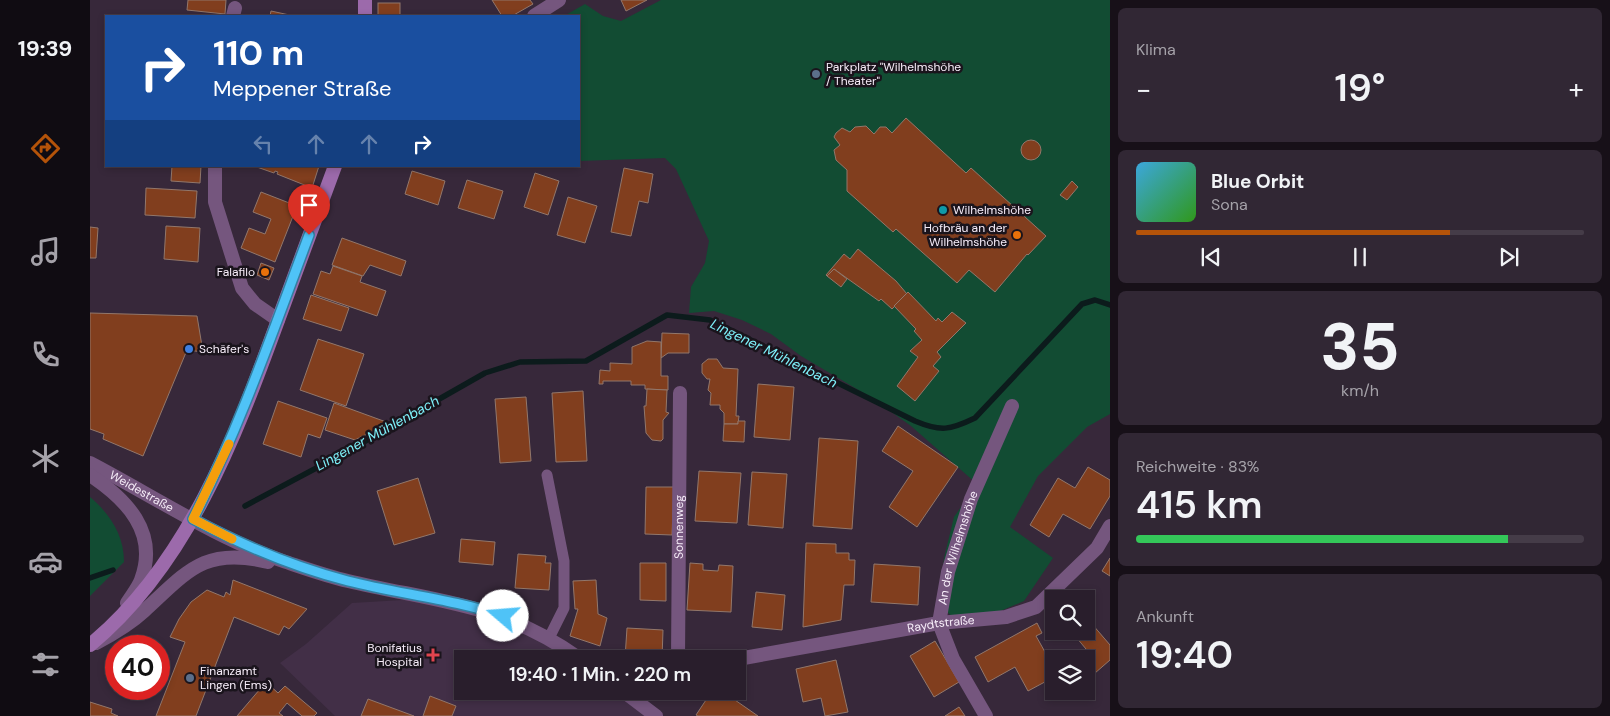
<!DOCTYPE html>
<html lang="de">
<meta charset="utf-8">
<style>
body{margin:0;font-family:"DM Sans",sans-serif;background:#312734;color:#f1f3f6;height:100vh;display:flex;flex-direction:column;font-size:19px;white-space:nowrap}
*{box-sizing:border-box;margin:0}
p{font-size:16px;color:#a5a2a9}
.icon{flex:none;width:28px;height:28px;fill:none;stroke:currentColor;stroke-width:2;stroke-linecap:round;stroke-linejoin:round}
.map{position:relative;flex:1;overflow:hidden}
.side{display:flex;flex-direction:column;gap:8px;padding:8px;background:#171018;width:500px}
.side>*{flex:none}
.guide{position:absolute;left:15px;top:15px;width:475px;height:152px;border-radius:0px;box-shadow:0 2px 8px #0003,0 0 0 1px #453c48;background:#1a4fa0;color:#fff;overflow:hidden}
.buttons{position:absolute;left:955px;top:590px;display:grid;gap:10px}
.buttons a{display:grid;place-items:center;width:50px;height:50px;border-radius:0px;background:#291e2c;box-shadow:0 2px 8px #0003,0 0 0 1px #453c48;font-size:25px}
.speed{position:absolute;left:15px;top:635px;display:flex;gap:10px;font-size:25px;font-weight:700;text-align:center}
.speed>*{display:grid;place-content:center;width:65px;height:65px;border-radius:50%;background:#291e2c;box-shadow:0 2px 8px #0003,0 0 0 1px #453c48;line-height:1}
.speed .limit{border:8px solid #d22;background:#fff;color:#111}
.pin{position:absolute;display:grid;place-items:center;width:42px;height:42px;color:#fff;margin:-51px -21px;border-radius:50% 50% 50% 0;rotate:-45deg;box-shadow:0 0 5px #0007}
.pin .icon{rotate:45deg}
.me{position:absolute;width:55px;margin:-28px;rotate:288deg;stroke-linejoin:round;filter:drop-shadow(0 0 4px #0008)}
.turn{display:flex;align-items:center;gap:18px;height:105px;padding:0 25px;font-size:22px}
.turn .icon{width:65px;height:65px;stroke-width:2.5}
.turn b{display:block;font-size:35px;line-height:42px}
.lanes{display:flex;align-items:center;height:48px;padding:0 25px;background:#0003;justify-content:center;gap:25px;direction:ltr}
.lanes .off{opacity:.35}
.big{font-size:38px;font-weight:600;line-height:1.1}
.side .tile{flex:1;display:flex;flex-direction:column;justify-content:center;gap:8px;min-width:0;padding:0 18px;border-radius:8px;background:#312734}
.side .dial{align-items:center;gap:0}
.dial b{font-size:65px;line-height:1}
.song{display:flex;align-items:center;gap:15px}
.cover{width:60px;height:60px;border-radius:8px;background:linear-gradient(135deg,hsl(200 70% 55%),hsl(110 70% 35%))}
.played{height:5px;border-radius:2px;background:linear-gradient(90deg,#b45309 70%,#453c48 70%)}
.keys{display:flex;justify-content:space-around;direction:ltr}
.heat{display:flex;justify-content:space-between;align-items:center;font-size:28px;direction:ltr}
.charge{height:8px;border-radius:4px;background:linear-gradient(90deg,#34c759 83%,#453c48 0)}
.trip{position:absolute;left:364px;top:650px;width:292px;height:50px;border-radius:0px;background:#291e2c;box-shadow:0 2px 8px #0003,0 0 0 1px #453c48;font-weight:600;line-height:50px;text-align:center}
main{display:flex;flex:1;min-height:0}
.tabs{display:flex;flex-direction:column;width:90px;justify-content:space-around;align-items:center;background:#100c12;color:#a5a2a9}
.tabs .icon{width:35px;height:35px}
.tabs .current{color:#b45309}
.tabs b{font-size:22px;color:#f1f3f6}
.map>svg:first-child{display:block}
.built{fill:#422f47}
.green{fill:#124c33}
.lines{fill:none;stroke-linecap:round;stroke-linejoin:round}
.stream{stroke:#0c1b1c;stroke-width:5.5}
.building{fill:#813e1e;stroke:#92776b}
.service{stroke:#75567e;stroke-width:11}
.minor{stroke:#75567e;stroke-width:14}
.tertiary{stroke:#75567e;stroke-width:14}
.secondary{stroke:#9c6aab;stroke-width:14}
.route-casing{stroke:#337fa1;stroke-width:12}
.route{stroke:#4fc3f7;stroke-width:9}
.slow{stroke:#f59e0b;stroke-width:9}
.service-dot{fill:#5c6f8a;stroke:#1a141c;stroke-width:2}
.culture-dot{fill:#0f9aa8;stroke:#1a141c;stroke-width:2}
.food-dot{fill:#e8710a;stroke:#1a141c;stroke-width:2}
.shop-dot{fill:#3f7fe0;stroke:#1a141c;stroke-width:2}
.health-dot{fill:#e0444e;stroke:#1a141c;stroke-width:2}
.labels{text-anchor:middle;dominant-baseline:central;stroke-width:5;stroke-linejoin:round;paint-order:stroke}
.poi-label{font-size:12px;fill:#f7edf9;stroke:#1a141c;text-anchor:start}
.street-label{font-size:12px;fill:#f7edf9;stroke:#1a141c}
.water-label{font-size:14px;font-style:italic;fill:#7ef1fa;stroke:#1a141c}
</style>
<main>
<nav class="tabs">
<b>19:39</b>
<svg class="icon current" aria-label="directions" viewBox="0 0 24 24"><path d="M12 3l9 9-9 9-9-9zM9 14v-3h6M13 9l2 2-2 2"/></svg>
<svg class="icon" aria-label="music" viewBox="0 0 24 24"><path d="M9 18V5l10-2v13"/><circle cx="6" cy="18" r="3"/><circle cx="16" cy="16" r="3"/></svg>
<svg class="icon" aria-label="phone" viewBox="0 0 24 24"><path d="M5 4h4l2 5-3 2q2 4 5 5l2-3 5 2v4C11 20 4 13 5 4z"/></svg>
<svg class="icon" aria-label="climate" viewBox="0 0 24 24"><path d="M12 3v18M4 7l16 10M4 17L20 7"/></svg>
<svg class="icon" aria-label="car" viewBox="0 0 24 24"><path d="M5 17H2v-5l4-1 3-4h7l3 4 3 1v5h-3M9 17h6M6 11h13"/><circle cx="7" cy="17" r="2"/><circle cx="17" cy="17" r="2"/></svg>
<svg class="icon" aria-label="filters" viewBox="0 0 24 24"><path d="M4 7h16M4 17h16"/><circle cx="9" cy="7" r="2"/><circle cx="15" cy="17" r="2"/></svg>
</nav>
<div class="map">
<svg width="1020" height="716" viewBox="0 0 1020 716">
<rect width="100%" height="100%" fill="#37283a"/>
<!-- built -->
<polygon class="built" points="346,598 397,611 490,659 372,659 372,691 533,691 566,716 245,716 190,663 216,644 262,603"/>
<!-- green -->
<g class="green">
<polygon points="571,0 1020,0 1020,414 997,427 948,476 920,527 963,558 934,601 901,615 867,621 855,610 850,600 854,558 864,517 887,484 821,426 782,398 711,356 681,334 652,320 624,311 599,313 601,287 615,263 619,241 586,169 575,158 489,161 489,16 474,16 495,4 513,16 531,21"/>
<path d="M0 497C20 514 34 535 34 562L0 596Z"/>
</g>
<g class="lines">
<!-- stream -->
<g class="stream">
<path d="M155 506 249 456 395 373 430 362 496 361 577 315 620 320 825 421C851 432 860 430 885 418L992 304 1005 300 1020 305"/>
<polyline points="0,578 23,570"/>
</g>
</g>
<!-- building -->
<g class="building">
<polygon points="98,0 136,0 135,14 97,10"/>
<polygon points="402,0 440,0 443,4 422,16 412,16"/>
<polygon points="531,0 557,0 536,11"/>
<rect x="288" y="3" width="22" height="13"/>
<polygon points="181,11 204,16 180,16"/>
<polygon points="816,118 876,173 881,168 956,236 938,255 937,254 905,292 879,270 867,283 806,229 803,232 757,191 757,170 746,160 744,150 750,145 744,137 746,133 752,128 760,132 765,127 776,126 784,134 790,127 796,127 802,133"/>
<circle cx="941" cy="150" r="10"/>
<polygon points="82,166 111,166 110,183 81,181"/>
<polygon points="164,166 229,166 222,188 187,174 188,172 185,171 184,173"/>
<polygon points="534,168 563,174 558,203 549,201 541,236 521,232"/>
<polygon points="322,171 355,181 348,205 315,194"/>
<polygon points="445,173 469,181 458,215 434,207"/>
<polygon points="377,180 413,191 404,219 368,208"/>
<polygon points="982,181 988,187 977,200 970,195"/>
<polygon points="56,188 107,191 105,218 55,215"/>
<polygon points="171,192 207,206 185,262 151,248 159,228 175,234 181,219 163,212"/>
<polygon points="478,197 507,206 495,243 467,235"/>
<polygon points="76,226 110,228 108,262 74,259"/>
<polygon points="0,227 8,228 6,258 0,258"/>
<polygon points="252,238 316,261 311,276 280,265 273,276 242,265"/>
<polygon points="768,249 806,281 817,294 802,309 791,299 789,301 744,269 737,276 736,275 754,254 760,259"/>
<polygon points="171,263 184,268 179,280 167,275"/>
<polygon points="243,266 272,276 270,282 296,291 287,316 223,294 231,271 240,274"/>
<polygon points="744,269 757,279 751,287 737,276"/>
<polygon points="818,292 846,321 848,318 852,322 862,312 876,323 847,352 851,357 843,366 849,371 825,401 807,386 828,357 820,351 832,340 824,331 826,329 804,306"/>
<polygon points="221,295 259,308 251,331 213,319"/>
<polygon points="0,313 107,316 113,352 97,350 53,456 13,439 14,434 0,429"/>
<polygon points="572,333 599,334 599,353 578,353 571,358"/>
<polygon points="228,339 274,354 256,406 210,390"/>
<polygon points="557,341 571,342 571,376 578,376 578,390 555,389 555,385 541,385 541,381 513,381 513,384 509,384 510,370 520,371 520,363 542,364 542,347"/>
<polygon points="618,359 627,359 633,368 648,369 646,416 649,416 648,424 634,424 634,413 630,409 630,405 620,405 621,393 618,390 620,379 617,379 612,373 612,364"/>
<polygon points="668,384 704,387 700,440 664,437"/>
<polygon points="557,389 577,390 576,412 579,413 573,420 573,439 571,441 562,440 556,433 554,406 556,406"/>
<polygon points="493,391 497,461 466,462 462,393"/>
<polygon points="436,397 441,461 410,463 405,399"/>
<polygon points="188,401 237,418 230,438 218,434 211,457 173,444"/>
<polygon points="244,403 299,423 265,440 235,430"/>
<polygon points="648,421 655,421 654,442 633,441 634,424 648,424"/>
<polygon points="808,426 868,467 827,527 799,507 823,471 792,451"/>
<polygon points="729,438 768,441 762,529 723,526"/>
<polygon points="998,467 1020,480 1020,496 1000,529 973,514 959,537 940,525 968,478 985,488"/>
<polygon points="609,471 651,473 647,523 605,521"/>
<polygon points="662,472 697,474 693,528 658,525"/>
<polygon points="328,478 345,533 304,545 287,491"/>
<polygon points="556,487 584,487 582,535 555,534"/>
<polygon points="371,539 405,542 403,565 369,562"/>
<polygon points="716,543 746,544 746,553 759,553 759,560 765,560 764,585 754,585 751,620 713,627"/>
<polygon points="428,554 456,556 455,563 461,563 459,590 425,588"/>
<polygon points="1020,558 1020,576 1012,571"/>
<polygon points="550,563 576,563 576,601 550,600"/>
<polygon points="600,563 613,564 613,570 628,571 629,565 643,566 641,612 597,610"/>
<polygon points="784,564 830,567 828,605 781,602"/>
<polygon points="143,580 217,609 199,629 194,626 189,635 144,617 106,716 66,716 95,642 80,637 89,619 101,602 117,590 134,597 136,592 140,595"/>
<polygon points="506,580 508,614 517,618 510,646 480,636 488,609 485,609 483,581"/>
<polygon points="666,592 695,595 692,630 662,627"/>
<polygon points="996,617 1020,645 1020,660 997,680 996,665 998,663 990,653 996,649 981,631 996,631"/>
<polygon points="947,623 952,633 946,636 964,668 964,677 938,691 925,667 898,682 885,657"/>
<polygon points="537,628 573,630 572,659 535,658"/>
<polygon points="845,641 869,682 844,697 820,656"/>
<polygon points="746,660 758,712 735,716 731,698 713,702 706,669"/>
<polygon points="176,682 188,693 195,686 227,713 224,716 212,716 197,703 189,713 193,716 147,716"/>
<polygon points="622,691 632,691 668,716 608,716 606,715"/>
<polygon points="340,696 366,706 362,716 333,716"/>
<polygon points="278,699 324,716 271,716"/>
<polygon points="0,702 22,709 21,713 28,716 0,716"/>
<polygon points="869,707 875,716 855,716"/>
</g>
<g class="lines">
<!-- service -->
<polyline class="service" points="457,475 474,561 474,608 459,638"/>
<!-- minor -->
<g class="minor">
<polyline points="143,16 145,8"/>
<polyline points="444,16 469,0"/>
<polyline points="125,166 125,202 152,288 165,304 188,320"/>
<path id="s1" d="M588 659 590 393"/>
<path id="s2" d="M648 659 849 623 916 617 946 607 1007 548 1020 526"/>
<path id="s3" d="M896 716 863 659 849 623 858 572 881 499 922 406"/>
</g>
<!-- tertiary -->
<g class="tertiary">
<path id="s4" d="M0 463C63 496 126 538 193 561 214 568 236 576 258 581 346 602 413 603 490 659"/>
<path d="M0 475C36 499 69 532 51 580 48 588 42 595 37 603"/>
<path d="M6 643C23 634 40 624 54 611 97 572 114 546 178 562"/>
<polyline points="533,691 566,716"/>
</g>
<!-- secondary -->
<g class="secondary">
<polyline points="275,0 275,16"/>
<path d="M0 645C97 565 145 438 187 323 206 271 225 219 245 166"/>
</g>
</g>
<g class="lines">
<defs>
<path id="route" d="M219 235C183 331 150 427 103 519 152 545 203 567 258 581 309 594 362 599 413 616"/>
</defs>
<!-- route casing -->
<use href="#route" class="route-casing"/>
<!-- route -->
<use href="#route" class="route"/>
<!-- slow -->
<polyline class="slow" points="139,444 103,519 142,539"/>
</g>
<!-- markers -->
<g class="service-dot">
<circle cx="726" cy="74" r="5"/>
<circle cx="100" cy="678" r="5"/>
</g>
<circle class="culture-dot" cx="853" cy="210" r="5"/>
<g class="food-dot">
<circle cx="927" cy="235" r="5"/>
<circle cx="175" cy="272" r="5"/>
</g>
<circle class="shop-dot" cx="99" cy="349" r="5"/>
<path class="health-dot" d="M340.5 647.5h5v5h5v5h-5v5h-5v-5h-5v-5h5z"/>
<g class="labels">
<!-- poi labels -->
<g class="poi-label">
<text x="736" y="67">Parkplatz "Wilhelmshöhe<tspan x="736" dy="14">/ Theater"</tspan></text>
<text x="863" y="210">Wilhelmshöhe</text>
<text x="917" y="228" text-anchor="end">Hofbräu an der<tspan x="917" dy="14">Wilhelmshöhe</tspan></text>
<text x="165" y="272" text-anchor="end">Falafilo</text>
<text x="109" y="349">Schäfer's</text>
<text x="332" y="648" text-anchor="end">Bonifatius<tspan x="332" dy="14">Hospital</tspan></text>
<text x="110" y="671">Finanzamt<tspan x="110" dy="14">Lingen (Ems)</tspan></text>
</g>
<!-- street labels -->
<g class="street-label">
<text stroke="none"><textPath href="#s4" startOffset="59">Weidestraße</textPath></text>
<text stroke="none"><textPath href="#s1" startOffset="132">Sonnenweg</textPath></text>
<text stroke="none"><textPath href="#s3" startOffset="182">An der Wilhelmshöhe</textPath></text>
<text stroke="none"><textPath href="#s2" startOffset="206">Raydtstraße</textPath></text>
</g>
<!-- water labels -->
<g class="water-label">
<text transform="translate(684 353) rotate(26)">Lingener Mühlenbach</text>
<text transform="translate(287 433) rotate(-29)">Lingener Mühlenbach</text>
</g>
</g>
</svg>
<div class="buttons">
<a><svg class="icon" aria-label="search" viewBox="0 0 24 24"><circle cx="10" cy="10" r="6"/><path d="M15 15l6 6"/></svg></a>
<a><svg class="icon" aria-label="layers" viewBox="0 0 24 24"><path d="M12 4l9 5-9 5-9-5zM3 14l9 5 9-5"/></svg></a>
</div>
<div class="speed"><div class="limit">40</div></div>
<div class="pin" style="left:219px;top:235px;background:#d93025"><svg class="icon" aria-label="arrive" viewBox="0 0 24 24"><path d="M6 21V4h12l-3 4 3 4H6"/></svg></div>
<svg class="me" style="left:413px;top:616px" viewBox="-20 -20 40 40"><circle r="19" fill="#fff"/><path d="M0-13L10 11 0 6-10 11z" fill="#4fc3f7"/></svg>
<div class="trip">19:40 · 1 Min. · 220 m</div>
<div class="guide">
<div class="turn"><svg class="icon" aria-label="right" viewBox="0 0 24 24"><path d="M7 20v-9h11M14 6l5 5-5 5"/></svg><div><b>110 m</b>Meppener Straße</div></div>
<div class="lanes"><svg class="icon off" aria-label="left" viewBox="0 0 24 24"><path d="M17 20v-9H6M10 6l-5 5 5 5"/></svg><svg class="icon off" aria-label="ahead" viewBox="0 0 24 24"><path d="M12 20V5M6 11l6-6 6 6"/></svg><svg class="icon off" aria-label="ahead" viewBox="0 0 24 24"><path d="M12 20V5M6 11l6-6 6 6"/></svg><svg class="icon" aria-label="right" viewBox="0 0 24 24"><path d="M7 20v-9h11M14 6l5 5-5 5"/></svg></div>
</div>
</div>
<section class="side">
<div class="tile"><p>Klima</p>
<div class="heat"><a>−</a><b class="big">19°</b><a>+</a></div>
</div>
<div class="tile">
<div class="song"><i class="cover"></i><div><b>Blue Orbit</b><p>Sona</p></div></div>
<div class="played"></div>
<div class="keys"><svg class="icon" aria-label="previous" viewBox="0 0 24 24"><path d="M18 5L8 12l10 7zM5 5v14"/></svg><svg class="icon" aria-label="pause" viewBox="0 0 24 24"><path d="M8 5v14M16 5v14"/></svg><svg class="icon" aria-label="next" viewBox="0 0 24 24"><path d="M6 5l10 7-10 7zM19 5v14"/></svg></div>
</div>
<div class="tile dial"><b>35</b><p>km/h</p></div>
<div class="tile"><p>Reichweite · 83%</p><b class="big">415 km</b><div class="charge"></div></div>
<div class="tile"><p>Ankunft</p><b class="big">19:40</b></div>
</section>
</main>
